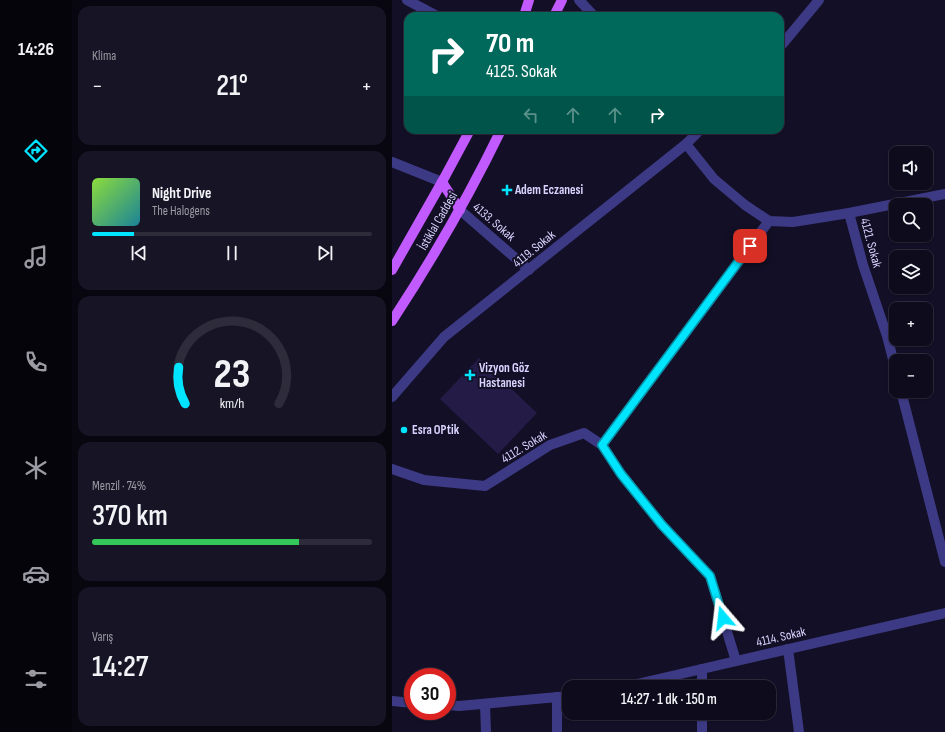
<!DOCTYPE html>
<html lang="tr">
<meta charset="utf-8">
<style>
body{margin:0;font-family:"Sofia Sans Condensed",sans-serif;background:#171425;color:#f1f3f6;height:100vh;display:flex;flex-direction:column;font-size:15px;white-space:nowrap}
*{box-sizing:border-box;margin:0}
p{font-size:13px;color:#9b9ba3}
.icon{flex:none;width:22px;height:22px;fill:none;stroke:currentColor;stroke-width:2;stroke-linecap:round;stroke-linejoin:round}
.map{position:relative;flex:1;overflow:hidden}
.sheet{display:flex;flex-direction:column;gap:6px;padding:6px;background:#08060f;width:320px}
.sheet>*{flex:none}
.top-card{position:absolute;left:12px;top:12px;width:380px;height:122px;border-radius:12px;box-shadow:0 1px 3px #0004,0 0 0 1px #2e2b3b;background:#00695c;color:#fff;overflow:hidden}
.controls{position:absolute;left:497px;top:146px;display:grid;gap:8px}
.controls a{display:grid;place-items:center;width:44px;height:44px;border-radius:8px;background:#0e0b1c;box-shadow:0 1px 3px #0004,0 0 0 1px #2e2b3b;font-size:20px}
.speed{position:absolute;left:12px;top:668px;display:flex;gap:8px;font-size:20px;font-weight:700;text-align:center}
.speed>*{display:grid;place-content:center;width:52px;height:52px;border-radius:50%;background:#0e0b1c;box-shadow:0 1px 3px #0004,0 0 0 1px #2e2b3b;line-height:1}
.speed .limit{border:6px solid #d22;background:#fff;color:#111}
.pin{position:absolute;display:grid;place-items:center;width:34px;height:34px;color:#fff;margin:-17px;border-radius:8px;box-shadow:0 2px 6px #0006}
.me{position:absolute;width:44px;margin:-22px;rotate:343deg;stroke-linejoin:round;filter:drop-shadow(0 0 3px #0008)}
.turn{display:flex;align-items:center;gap:14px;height:84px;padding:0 16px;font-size:18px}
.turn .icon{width:52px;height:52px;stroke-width:2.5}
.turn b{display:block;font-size:28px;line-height:34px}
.lanes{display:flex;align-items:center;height:38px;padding:0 16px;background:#0003;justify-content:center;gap:20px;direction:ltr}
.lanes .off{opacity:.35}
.big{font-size:30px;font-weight:600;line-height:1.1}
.sheet .card{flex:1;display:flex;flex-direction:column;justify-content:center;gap:6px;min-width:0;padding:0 14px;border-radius:12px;background:#171425}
.sheet .dial{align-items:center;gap:0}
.dial svg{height:104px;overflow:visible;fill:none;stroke:#2e2b3b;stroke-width:7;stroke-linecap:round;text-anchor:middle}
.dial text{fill:#f1f3f6;stroke:none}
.song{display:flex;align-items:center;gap:12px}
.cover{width:48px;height:48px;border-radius:6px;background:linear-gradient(135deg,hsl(90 70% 55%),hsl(190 70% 35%))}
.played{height:4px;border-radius:2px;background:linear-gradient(90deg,#00e5ff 15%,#2e2b3b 15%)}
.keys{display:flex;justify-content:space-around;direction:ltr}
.heat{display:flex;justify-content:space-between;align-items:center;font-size:22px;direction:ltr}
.charge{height:6px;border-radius:3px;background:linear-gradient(90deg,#34c759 74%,#2e2b3b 0)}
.trip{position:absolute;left:170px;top:680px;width:214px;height:40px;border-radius:12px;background:#0e0b1c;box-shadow:0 1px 3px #0004,0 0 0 1px #2e2b3b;font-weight:600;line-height:40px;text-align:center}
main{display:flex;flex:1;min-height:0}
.menu{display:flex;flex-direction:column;width:72px;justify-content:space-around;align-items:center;background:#06040b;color:#9b9ba3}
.menu .icon{width:28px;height:28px}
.menu .current{color:#00e5ff}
.menu b{font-size:18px;color:#f1f3f6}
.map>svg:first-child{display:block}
.building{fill:#241b47}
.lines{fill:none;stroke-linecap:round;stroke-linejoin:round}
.minor{stroke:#3d3a85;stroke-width:10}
.major{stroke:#c25bff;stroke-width:10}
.route-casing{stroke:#0095a6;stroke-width:10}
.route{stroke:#00e5ff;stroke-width:7}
.poi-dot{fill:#00e5ff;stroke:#130f26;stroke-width:1.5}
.labels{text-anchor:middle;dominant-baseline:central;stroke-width:4;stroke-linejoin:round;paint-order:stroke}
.poi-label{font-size:13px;font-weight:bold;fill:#d9d4ff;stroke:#130f26;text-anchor:start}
.street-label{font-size:13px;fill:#d9d4ff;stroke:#130f26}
</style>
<main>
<nav class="menu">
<b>14:26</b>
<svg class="icon current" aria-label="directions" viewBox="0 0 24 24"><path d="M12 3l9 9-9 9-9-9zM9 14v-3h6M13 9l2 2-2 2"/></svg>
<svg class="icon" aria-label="music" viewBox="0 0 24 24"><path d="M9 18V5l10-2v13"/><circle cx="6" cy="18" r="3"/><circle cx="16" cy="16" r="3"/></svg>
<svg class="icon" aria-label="phone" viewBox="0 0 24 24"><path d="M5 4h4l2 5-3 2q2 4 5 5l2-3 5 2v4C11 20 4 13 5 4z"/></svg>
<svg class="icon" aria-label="climate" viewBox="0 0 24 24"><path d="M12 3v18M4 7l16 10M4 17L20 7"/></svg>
<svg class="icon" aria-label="car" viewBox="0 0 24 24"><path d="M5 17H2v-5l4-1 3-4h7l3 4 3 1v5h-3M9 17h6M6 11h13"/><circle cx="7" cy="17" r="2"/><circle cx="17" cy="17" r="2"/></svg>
<svg class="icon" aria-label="filters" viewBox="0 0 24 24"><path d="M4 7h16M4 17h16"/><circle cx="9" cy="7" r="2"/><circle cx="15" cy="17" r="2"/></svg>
</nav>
<section class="sheet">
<div class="card"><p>Klima</p>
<div class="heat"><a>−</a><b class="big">21°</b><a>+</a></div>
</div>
<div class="card">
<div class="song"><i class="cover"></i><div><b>Night Drive</b><p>The Halogens</p></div></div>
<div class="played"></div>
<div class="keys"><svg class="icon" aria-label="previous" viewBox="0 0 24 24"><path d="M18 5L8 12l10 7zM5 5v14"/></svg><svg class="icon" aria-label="pause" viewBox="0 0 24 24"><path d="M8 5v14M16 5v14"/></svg><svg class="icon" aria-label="next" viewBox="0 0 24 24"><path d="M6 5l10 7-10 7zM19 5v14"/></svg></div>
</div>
<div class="card dial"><svg viewBox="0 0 100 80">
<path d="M14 69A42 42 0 1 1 86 69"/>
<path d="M14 69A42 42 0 0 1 9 41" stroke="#00e5ff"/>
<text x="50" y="56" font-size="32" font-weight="700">23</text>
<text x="50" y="72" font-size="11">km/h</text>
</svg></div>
<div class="card"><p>Menzil · 74%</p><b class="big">370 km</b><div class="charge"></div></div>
<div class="card"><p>Varış</p><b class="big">14:27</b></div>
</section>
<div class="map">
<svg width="553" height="732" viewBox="0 0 553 732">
<rect width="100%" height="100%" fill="#130f26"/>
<!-- building -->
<polygon class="building" points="87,358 145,413 106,454 48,399"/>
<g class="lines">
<!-- minor -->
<g class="minor">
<polyline points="15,0 45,16"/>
<polyline points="187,0 202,16"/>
<polyline points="388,47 427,0"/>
<polyline points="294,144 322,179 353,205 377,221 401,222 457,213 553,194"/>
<polyline points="0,162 50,182"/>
<polyline points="68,210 137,270"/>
<polyline points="457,213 471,265 495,336 504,371"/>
<polyline points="509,391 553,562"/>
<polyline points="0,397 52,337 294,144 308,130"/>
<polyline points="210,445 377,221"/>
<polyline points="0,469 32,480 93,486 158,445 192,433 210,445 229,474 270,525 318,576 344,661"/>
<polyline points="396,649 407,732"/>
<polyline points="310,669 310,687"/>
<polyline points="232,687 553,613"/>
<polyline points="165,697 165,732"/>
<polyline points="0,701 21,703"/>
<polyline points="93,704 94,732"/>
<polyline points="55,705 67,706 177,696"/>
<polyline points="310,713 310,732"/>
</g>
<!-- major -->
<g class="major">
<polyline points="132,16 137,0"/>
<polyline points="162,16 170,0"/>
<polyline points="50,182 68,210"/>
<polyline points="0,270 50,182 78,130"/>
<path d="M0 321C40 260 77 196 109 130"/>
</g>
</g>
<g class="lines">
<defs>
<polyline id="route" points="331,618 318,576 270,525 229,474 210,445 358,246"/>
</defs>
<!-- route casing -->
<use href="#route" class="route-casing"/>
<!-- route -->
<use href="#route" class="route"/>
</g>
<!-- markers -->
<g class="poi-dot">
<path d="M113 184h4v4h4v4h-4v4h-4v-4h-4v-4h4z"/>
<path d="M76 369h4v4h4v4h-4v4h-4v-4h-4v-4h4z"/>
<circle cx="12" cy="430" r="4"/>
</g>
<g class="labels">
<!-- poi labels -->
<g class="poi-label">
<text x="123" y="190">Adem Eczanesi</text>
<text x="87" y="368">Vizyon Göz<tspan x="87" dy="15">Hastanesi</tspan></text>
<text x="20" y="430">Esra OPtik</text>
</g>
<!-- street labels -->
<g class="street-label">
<text transform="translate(46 221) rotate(-60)">İstiklal Caddesi</text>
<text transform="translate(102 222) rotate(41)">4133. Sokak</text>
<text transform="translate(479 243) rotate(75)">4121. Sokak</text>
<text transform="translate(142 249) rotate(-39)">4119. Sokak</text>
<text transform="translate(132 447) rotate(-31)">4112. Sokak</text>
<text transform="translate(389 637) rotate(-13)">4114. Sokak</text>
</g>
</g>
</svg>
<div class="controls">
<a><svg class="icon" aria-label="sound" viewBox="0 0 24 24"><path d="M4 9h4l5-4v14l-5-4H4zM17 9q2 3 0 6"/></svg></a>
<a><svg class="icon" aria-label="search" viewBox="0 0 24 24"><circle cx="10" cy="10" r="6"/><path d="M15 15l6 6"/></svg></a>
<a><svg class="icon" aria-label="layers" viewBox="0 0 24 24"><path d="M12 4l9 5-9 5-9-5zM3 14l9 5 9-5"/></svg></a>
<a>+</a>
<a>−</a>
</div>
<div class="speed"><div class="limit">30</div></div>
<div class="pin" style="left:358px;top:246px;background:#d93025"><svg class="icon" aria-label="arrive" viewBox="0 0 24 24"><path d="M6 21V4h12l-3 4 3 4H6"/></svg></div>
<svg class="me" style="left:331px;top:618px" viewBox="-20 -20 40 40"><path d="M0-17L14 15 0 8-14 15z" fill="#00e5ff" stroke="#fff" stroke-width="4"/></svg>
<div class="trip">14:27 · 1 dk · 150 m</div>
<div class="top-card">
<div class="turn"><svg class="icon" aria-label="right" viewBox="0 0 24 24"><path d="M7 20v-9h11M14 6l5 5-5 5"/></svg><div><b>70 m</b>4125. Sokak</div></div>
<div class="lanes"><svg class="icon off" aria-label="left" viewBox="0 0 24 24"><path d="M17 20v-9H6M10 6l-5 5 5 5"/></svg><svg class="icon off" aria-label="ahead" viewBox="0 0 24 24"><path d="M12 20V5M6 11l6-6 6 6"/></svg><svg class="icon off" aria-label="ahead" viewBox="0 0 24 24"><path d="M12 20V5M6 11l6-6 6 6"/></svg><svg class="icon" aria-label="right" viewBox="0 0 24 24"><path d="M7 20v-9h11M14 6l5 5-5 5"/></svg></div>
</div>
</div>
</main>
